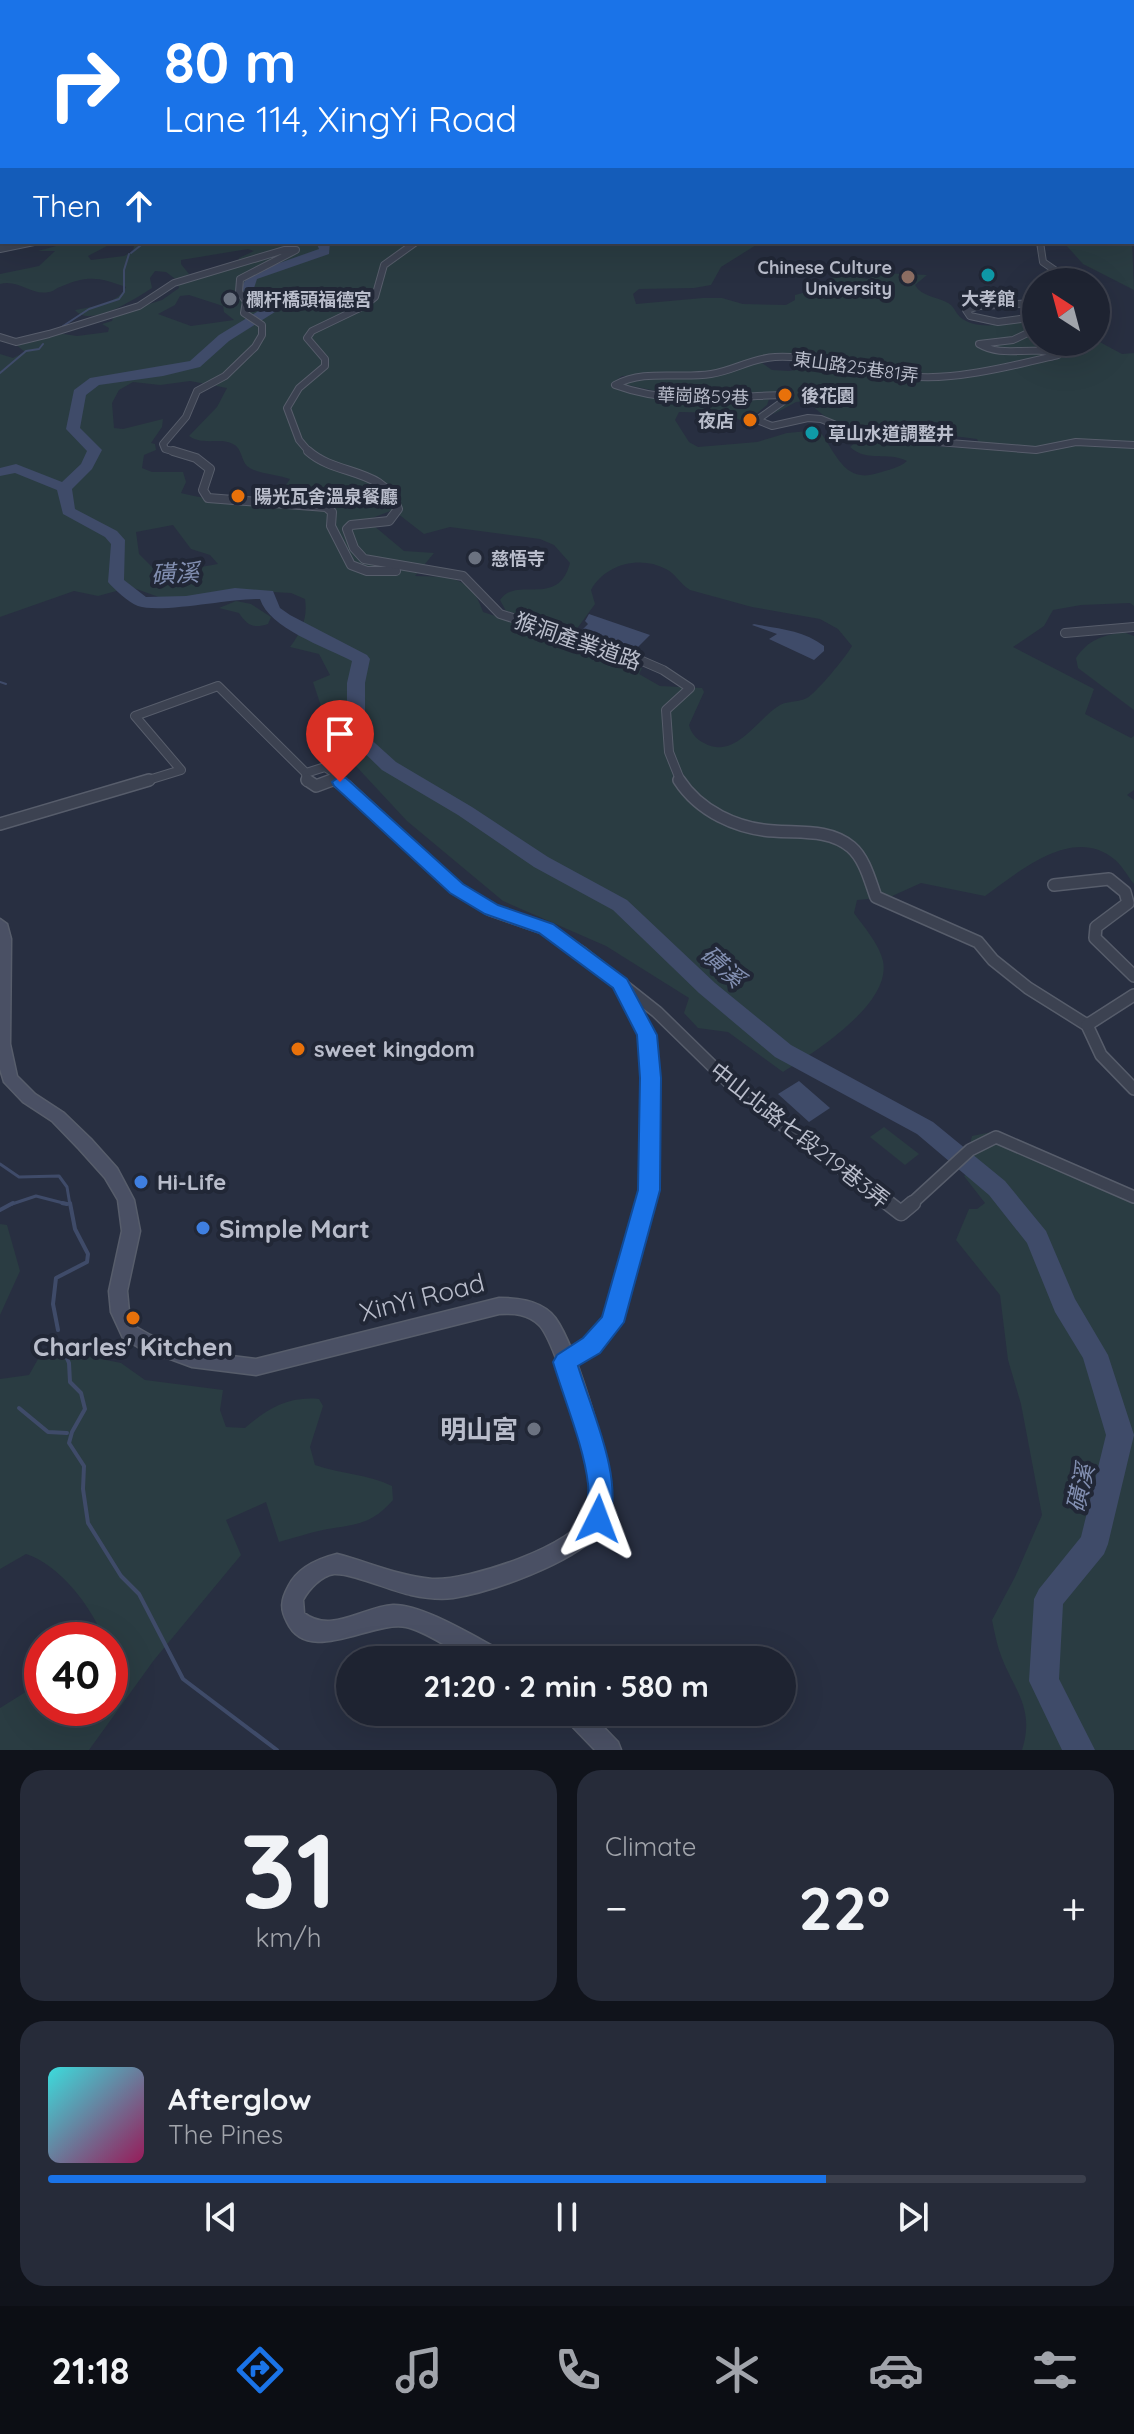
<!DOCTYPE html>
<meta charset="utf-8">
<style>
body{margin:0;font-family:Quicksand,"Noto Sans TC",sans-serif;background:#262b39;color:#f1f3f6;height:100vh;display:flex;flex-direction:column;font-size:30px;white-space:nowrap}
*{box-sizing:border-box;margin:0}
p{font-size:26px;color:#a1a4ab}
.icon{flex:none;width:44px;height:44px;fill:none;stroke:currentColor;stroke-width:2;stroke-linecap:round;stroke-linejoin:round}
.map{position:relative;height:1750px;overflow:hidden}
.sheet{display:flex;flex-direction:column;gap:20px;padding:20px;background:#10131b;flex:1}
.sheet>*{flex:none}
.guide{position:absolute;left:0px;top:0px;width:1134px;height:244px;box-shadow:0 8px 32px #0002,0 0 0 2px #3c404d;background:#1a73e8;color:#fff;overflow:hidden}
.needle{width:52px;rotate:324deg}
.controls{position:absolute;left:1022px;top:268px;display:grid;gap:16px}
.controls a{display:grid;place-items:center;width:88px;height:88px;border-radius:50%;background:#1e2331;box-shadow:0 8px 32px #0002,0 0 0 2px #3c404d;font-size:40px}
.speed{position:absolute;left:24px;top:1622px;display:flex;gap:16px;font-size:40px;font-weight:700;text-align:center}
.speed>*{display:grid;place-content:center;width:104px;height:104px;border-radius:50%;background:#1e2331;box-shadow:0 8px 32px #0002,0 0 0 2px #3c404d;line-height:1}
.speed .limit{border:12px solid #d22;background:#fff;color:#111}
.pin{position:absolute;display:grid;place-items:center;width:68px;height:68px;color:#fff;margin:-82px -34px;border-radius:50% 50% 50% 0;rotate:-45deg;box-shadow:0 0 8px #0007}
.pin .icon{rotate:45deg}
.me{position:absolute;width:88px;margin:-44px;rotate:3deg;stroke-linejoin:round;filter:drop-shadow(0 0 6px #0008)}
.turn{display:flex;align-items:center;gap:28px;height:168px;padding:0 32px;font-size:36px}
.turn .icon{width:104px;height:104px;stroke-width:2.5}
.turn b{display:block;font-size:56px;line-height:68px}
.then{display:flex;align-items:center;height:76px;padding:0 32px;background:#0003;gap:16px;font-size:30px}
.big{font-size:60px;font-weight:700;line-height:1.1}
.sheet .tile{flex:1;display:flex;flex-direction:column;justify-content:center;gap:12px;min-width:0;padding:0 28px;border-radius:24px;background:#262b39}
.sheet .dial{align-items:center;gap:0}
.dial b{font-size:104px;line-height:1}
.song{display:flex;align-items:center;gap:24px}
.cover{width:96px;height:96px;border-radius:12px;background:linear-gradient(135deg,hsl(180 70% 55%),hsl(330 70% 35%))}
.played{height:8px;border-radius:4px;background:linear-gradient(90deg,#1a73e8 75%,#3c404d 75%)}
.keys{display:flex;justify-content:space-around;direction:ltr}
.heat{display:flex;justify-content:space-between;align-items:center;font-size:44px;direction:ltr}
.sheet .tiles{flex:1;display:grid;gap:20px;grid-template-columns:1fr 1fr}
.tile:last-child{grid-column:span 2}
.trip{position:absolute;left:336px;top:1646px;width:460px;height:80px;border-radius:40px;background:#1e2331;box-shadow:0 8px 32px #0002,0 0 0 2px #3c404d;font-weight:700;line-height:80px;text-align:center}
.tabs{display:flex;height:128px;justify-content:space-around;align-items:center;background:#0c0e14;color:#a1a4ab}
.tabs .icon{width:56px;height:56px}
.tabs .active{color:#1a73e8}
.tabs b{font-size:36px;color:#f1f3f6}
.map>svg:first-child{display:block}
.green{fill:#2a3c42;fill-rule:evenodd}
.water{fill:#3f4b69}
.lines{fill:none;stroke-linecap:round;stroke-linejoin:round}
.stream-far2{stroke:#3f4b69;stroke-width:2}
.stream-far1{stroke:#3f4b69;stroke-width:3}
.stream{stroke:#3f4b69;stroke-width:4}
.river{fill:#3f4b69;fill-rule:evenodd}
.street-far4-casing{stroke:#575d6b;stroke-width:6}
.street-far3-casing{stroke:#575d6b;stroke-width:8}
.street-far2-casing{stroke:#575d6b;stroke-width:10}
.street-far1-casing{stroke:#575d6b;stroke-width:14}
.street-casing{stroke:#575d6b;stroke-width:17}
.secondary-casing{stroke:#575d6b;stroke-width:3}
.primary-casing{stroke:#464b5a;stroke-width:3}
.street-far4{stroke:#3c4251;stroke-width:5}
.street-far3{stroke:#3c4251;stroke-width:6}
.street-far2{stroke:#3c4251;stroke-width:8}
.street-far1{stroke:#3c4251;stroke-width:11}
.street{stroke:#3c4251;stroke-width:14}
.secondary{fill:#4a5064;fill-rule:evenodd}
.primary{fill:#5a6171;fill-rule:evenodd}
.route{fill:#1a73e8;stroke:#114b97;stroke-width:2}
.culture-dot{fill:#0f9aa8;stroke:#212736;stroke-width:3}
.education-dot{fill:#8d6e63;stroke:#212736;stroke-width:3}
.worship-dot{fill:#6b7280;stroke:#212736;stroke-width:3}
.food-dot{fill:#e8710a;stroke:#212736;stroke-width:3}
.shop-dot{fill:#3f7fe0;stroke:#212736;stroke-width:3}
.labels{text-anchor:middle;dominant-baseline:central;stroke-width:8;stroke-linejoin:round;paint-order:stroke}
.far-poi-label{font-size:18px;font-weight:bold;fill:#b9bdcb;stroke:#212736;text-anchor:start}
.far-street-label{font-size:18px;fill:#b9bdcb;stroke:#212736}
.street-label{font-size:22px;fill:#b9bdcb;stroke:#212736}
.poi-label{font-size:22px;font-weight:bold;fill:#b9bdcb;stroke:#212736;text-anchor:start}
.water-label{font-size:24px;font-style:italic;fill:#828fb1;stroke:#212736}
.near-poi-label{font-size:26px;font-weight:bold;fill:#b9bdcb;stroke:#212736;text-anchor:start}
.near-street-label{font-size:26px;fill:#b9bdcb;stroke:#212736}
</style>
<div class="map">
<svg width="1134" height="1750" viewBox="0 0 1134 1750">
<rect width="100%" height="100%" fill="#282f41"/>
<!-- green -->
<g class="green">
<polygon points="599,0 752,1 752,0 994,0 957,2 597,2"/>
<polygon points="1132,240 1134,290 1083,264 1065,244"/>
<path d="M53 242 107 246 88 256 91 260 124 256 133 251 134 246 127 242H761L721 267 711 285 694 288 639 289 633 294 636 304 703 298H722L743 304 786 305 795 300V295L822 288 837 273 867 279 880 273 927 275 915 285C922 297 936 296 948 303 954 306 955 312 960 317 979 333 1014 322 1036 319V328L1014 339 978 342C990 365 1034 344 1054 355L1023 361 1010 367 1055 360 1061 356C1039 338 1003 362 982 344L1036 335V342H1096V340L1122 354 1134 353V442L1077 439 1035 447 979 443 977 439 915 431 908 438C870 434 835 432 808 401L796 402 772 415 789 401 781 394 680 396 618 383 631 379 700 378 759 361 772 370 789 371 826 365 908 380 964 377 1001 368 910 376 822 358 785 355 759 356 714 372 622 376 611 384 621 389 677 401 769 399 767 405 745 423 728 413 679 412 675 420 689 442 698 447 757 442 787 433 819 430C837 455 845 484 878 473 888 470 899 468 907 461 887 451 868 463 850 447L857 441 1038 453 1080 444 1134 447V606L1130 603 1081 605 1053 610 1044 626 1013 647 1094 689 1085 714 1131 738 1134 736V790L1127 795 1134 800V884C1128 877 1122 865 1114 859 1073 825 1020 871 985 896L921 883 890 897 857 900 854 913C864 927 879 944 883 961 892 1004 813 1053 783 1072L728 1032 698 1028 684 1013 689 998 606 946 503 901 407 821 341 750 326 749 327 724 313 682 330 675 319 654 290 647C301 632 308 618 305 599L291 593 253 591 164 599 131 587 98 596 74 591 0 617V354L13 358 25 352 15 344 57 333 77 336 108 332 109 328 102 324 112 321 113 318 108 317 162 300 179 288 178 283 239 266V258L254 251 248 249 181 260V264L189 274 178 281 166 272 155 271 150 278 152 288C136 298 90 329 75 310 92 307 118 304 126 287 100 278 89 274 60 287 56 288 53 292 49 292 31 296 19 279 0 284V274L39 266 55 251H38L56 246ZM189 295 223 306 224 312 234 320 191 326 158 314 175 305 180 296ZM190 381 227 388 217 407 189 436C203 446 220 437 233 444 242 448 241 460 247 466 254 473 279 475 290 479 274 508 209 501 181 493L186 482 183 472H152L142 468 144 455 156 450 155 444 151 443 162 427 163 419 123 429 114 428 112 403 119 390 133 382 160 385ZM393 510 424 534 450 527 540 539 554 545 570 563C558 609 516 575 500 600L506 611 576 630 595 604 591 590C605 564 640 555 666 569 676 574 680 584 690 590L752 607 820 619 838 629 852 646C845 658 818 691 807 698 798 703 786 700 777 707 756 721 734 760 704 743 696 739 691 733 689 725L704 692 702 688 660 686 639 674 642 668 618 656 483 612C471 575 449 577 415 576L434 553 404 551 367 520ZM173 525 191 549 210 555 218 564 159 574 139 554 136 532Z"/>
<path d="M236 601 251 604 271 617 268 624C253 629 247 625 239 613L219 608Z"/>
<path d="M1123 632 1134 636V710L1078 668 1076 658C1089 639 1102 636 1123 632Z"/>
<polygon points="884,1127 919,1154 905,1165 870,1137"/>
<path d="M992 1132 1134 1198V1750H1022C1036 1706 1012 1689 999 1650 996 1640 994 1630 992 1620L1015 1577 1042 1515 1021 1404 1008 1360 1000 1295 956 1240 969 1209H977L985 1203 964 1176 977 1166 969 1149 972 1136Z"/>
<polygon points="0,1224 7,1225 20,1271 0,1315"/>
<path d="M61 1351 121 1363 145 1380 223 1390 220 1410 226 1427 245 1428C267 1409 288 1396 319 1399L323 1406 310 1447 315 1465C341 1474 368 1474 392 1486L393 1500C370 1526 355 1524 323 1530 308 1533 294 1538 279 1542L266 1502 226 1520 241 1555 154 1660 89 1750H0V1708L32 1688 42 1695V1708H55L69 1722 84 1708H110V1640H104C93 1608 59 1564 26 1554L0 1569V1379L29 1375 42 1352Z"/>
</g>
<!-- water -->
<g class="water">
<polygon points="589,614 650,635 634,651 582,630 588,624 585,621"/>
<path d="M754 624C779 629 803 630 824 646V651L814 660 769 639 777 634 752 625Z"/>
<polygon points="799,1081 830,1108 809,1122 778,1094"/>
</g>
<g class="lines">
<!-- stream-far2 -->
<g class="stream-far2">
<polyline points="636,2 639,0"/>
<polyline points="131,253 145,242"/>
<polyline points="60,328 89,309 119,299 124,292 124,270 129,254"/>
<polyline points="0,373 26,351 39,349 43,344"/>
<polyline points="0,682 6,684"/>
</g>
<!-- stream-far1 -->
<g class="stream-far1">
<polyline points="0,1164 19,1177 59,1176 67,1187 70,1205"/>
<polyline points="9,1205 36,1196 67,1204"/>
</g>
<!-- stream -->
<g class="stream">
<polyline points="62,1203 67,1204"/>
<polyline points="0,1210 13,1203"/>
<polyline points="58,1330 53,1304 56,1278 87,1262 88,1254 75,1229 70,1203"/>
<polyline points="62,1347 69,1363 70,1382 81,1393 85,1409 72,1432 69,1443 84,1466 83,1489 88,1523 121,1576 139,1594 183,1679 277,1750"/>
<polyline points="19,1408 48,1432 67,1433"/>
</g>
<!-- river -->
<path class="river" d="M316 242H330L329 254 257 279 254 288 278 304V310L229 341 200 367 163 376 99 385 86 395 80 428 102 450 92 469 72 489 75 509 117 531 125 540 124 580 146 597 186 596 235 588 273 591 280 608 290 615 367 655 370 659 365 683V734L396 762 472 807 548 857 627 900 715 983 791 1045 933 1122 1005 1181 1046 1231 1075 1299 1108 1355 1134 1435 1108 1544 1104 1554 1063 1604 1059 1679 1095 1750H1062L1029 1681 1034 1599 1039 1589 1081 1537 1106 1435 1083 1358 1055 1312 1027 1243 989 1195 917 1134 775 1057 699 993 613 910 534 867 458 815 382 770 347 736V683L352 661C325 647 269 628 260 599 230 598 162 614 138 606 128 602 115 590 108 582L111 544 105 537 63 514 57 490 15 473 0 476V468L16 464 62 482 81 464 87 451 66 429 74 390 90 378 190 361 219 335 265 307 241 289 248 274 319 249Z"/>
<defs>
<g id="street-far4">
<polyline points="991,0 995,2"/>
<polyline points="479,2 482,0"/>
<polyline points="960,2 971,2"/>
</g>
<g id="street-far3">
<polyline points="1040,242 1043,262 1056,271 1062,282"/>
<polyline points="0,249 34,242"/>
<polyline points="1036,303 980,306 966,310 970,316 998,322 1036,317"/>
<path d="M1036 329 1013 340 979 344C1004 359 1032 344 1058 355 1016 365 951 382 908 376 864 371 819 355 775 357 752 358 733 371 711 374 678 379 644 369 615 385 669 405 724 397 780 395L785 400 757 420 772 426 808 418 821 419 863 436 1036 450 1076 442 1134 445"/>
<polyline points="0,337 16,342 49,334 139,306 174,283 284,250 296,250 240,279 239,292 246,301 244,313 262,325 262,335 255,347 225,376 197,391 186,417 163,444 165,449 179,453"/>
<polyline points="310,453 299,440 287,408 299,388 325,366 325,359 307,338 312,331 364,306 375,297 384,265 416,242"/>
</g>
<g id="street-far2">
<polyline points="173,451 196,458 210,469 203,490 208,498 326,507 332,512 331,526 351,565 367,571 396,571"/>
<path d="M308 451C337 477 385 467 398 509L389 521 351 525 347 529 354 548 364 559 463 576 500 614 626 654 663 670 690 688 666 710 669 752 681 782"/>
<polyline points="1065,633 1134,627"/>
<polyline points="334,779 338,782"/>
<polyline points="142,782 181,770 135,716 218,686 306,773"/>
<polyline points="307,782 306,773 325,767 335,773 331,782"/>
</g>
<g id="street-far1">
<polyline points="307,780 316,786 332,780"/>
<polyline points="335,780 346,786 457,889 491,910 546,929 581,952 657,1012 740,1093 890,1205"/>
<path d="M679 780C699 811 737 829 774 831 800 833 830 829 851 847 865 859 870 881 876 897L978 942 993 960 1028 988 1087 1025 1101 1055 1134 1089"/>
<polyline points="0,824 149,780"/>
<polyline points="1054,885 1109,879 1125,892 1128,903 1096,927 1095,938 1134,976"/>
<polyline points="623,989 647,1035 650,1078 649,1190 645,1205"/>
<polyline points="1087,1025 1134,995"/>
<polyline points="910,1205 970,1150 996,1137 1134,1197"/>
</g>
<g id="street">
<polyline points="888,1203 901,1213 913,1203"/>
<polyline points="565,1362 591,1346 612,1322 645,1203"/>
</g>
<g id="secondary">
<rect x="0" y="141" width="2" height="4"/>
<path d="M0 919 7 924 11 939 10 1044 17 1076 35 1094 64 1113 91 1139 117 1168 134 1200 140 1231 127 1291 129 1312 136 1327 150 1335 192 1351 256 1359 499 1298C517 1298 537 1300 551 1313 573 1333 611 1464 611 1496 611 1510 607 1525 597 1535 570 1564 492 1592 453 1598 439 1600 425 1598 411 1595 391 1591 352 1573 334 1574 321 1576 309 1589 303 1600L304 1613C331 1634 363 1607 393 1605 423 1604 478 1639 506 1653L510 1660C500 1660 488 1662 479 1660 458 1657 430 1632 406 1627 372 1620 308 1667 287 1622 280 1609 281 1600 288 1587 297 1568 317 1559 337 1554 368 1562 399 1576 432 1579 467 1581 576 1546 590 1511 600 1487 557 1342 539 1325 528 1314 514 1313 499 1314L256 1375 192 1367 138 1347 123 1338 111 1312 109 1291 122 1231 118 1200 105 1178 79 1149 52 1121 23 1102 4 1082 0 1069Z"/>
<polygon points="563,1712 589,1712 618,1742 621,1750 595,1750 566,1720"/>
</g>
<g id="primary">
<rect x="1051" y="0" width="8" height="2"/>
<rect x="1132" y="22" width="2" height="4"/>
</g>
</defs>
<!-- street-far4 casing -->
<use href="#street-far4" class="street-far4-casing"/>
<!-- street-far3 casing -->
<use href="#street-far3" class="street-far3-casing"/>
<!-- street-far2 casing -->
<use href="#street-far2" class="street-far2-casing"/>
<!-- street-far1 casing -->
<use href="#street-far1" class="street-far1-casing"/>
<!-- street casing -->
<use href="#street" class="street-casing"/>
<!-- secondary casing -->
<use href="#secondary" class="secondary-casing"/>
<!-- primary casing -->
<use href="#primary" class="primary-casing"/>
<!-- street-far4 -->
<use href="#street-far4" class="street-far4"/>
<!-- street-far3 -->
<use href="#street-far3" class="street-far3"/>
<!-- street-far2 -->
<use href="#street-far2" class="street-far2"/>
<!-- street-far1 -->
<use href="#street-far1" class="street-far1"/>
<!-- street -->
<use href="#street" class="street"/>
<!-- secondary -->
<use href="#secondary" class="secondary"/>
<!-- primary -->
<use href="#primary" class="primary"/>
</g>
<!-- route -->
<path class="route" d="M340 776 346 778 463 884 498 905 553 924 627 979 657 1035 661 1078 660 1190 624 1322 600 1353 578 1366C592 1412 626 1483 607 1527L598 1531 589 1527C583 1514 590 1499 588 1484 584 1447 564 1399 553 1362L557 1355 583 1338 602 1317 638 1190 640 1078 637 1035 613 988 539 933 485 914 450 893 334 786 332 782Z"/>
<!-- markers -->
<g class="culture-dot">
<circle cx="988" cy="275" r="8"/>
<circle cx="812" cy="433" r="8"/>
</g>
<circle class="education-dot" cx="908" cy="277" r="8"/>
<g class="worship-dot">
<circle cx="230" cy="299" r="8"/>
<circle cx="475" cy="558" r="8"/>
<circle cx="534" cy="1429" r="8"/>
</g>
<g class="food-dot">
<circle cx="785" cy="395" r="8"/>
<circle cx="750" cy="420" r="8"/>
<circle cx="238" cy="496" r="8"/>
<circle cx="298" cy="1049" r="8"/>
<circle cx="133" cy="1318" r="8"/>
</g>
<g class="shop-dot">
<circle cx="141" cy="1182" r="8"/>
<circle cx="203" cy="1228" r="8"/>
</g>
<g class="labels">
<!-- far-poi labels -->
<g class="far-poi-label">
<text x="892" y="267" text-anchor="end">Chinese Culture<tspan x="892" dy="21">University</tspan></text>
<text x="988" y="298" text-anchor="middle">大孝館</text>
<text x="246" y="299">欄杆橋頭福德宮</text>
<text x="801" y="395">後花園</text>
<text x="734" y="420" text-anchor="end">夜店</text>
<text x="828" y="433">草山水道調整井</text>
<text x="254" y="496">陽光瓦舍溫泉餐廳</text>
<text x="491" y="558">慈悟寺</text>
</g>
<!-- far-street labels -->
<g class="far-street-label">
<text transform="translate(856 367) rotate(8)">東山路25巷81弄</text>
<text transform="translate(703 396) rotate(2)">華崗路59巷</text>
</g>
<!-- street labels -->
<g class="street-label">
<text transform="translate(578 641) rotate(19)">猴洞產業道路</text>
<text transform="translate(800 1135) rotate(38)">中山北路七段219巷3弄</text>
</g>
<!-- poi labels -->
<g class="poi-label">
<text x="314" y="1049">sweet kingdom</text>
<text x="157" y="1182">Hi-Life</text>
</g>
<!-- water labels -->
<g class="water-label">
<text transform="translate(175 573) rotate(-3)">磺溪</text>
<text transform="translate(723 966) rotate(42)">磺溪</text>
<text transform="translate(1080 1488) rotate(-77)">磺溪</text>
</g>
<!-- near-poi labels -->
<g class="near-poi-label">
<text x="219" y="1228">Simple Mart</text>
<text x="133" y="1346" text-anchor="middle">Charles' Kitchen</text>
<text x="518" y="1429" text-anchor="end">明山宮</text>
</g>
<!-- near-street labels -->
<g class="near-street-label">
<text transform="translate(422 1297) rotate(-14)">XinYi Road</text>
</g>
</g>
</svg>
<div class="controls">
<a><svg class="needle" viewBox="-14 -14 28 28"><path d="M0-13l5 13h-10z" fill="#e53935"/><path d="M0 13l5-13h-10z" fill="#a1a4ab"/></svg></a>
</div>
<div class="speed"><div class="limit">40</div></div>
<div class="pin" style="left:340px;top:782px;background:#d93025"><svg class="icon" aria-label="arrive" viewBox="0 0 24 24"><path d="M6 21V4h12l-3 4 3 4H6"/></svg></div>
<svg class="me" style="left:598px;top:1519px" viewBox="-20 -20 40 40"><path d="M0-17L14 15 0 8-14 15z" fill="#1a73e8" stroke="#fff" stroke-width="4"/></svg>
<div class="trip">21:20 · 2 min · 580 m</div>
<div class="guide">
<div class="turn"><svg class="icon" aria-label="right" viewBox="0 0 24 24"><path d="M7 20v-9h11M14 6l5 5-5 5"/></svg><div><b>80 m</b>Lane 114, XingYi Road</div></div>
<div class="then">Then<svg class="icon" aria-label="ahead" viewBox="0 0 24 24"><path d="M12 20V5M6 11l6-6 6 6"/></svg></div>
</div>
</div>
<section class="sheet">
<div class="tiles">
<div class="tile dial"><b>31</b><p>km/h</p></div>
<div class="tile"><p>Climate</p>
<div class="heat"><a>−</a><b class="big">22°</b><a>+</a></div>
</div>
<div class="tile">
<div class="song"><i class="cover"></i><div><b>Afterglow</b><p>The Pines</p></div></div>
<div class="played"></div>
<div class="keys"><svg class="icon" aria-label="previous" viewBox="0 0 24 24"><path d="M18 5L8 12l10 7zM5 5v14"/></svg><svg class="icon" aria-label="pause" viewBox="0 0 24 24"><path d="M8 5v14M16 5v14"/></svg><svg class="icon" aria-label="next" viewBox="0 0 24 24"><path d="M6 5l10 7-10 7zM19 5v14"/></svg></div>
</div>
</div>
</section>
<nav class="tabs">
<b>21:18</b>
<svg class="icon active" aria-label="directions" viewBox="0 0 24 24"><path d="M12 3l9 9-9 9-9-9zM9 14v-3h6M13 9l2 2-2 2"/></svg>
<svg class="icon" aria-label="music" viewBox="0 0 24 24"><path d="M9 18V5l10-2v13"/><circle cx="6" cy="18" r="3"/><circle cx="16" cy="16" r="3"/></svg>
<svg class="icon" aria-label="phone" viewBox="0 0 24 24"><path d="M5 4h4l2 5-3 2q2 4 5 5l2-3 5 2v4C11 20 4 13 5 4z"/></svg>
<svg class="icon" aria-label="climate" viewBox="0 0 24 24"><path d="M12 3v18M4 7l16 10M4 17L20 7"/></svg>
<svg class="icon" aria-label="car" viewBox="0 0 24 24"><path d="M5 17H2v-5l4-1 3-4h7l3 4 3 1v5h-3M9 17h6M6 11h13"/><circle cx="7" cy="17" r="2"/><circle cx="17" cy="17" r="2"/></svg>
<svg class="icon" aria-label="filters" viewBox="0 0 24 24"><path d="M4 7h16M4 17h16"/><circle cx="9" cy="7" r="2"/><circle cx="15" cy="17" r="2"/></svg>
</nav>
